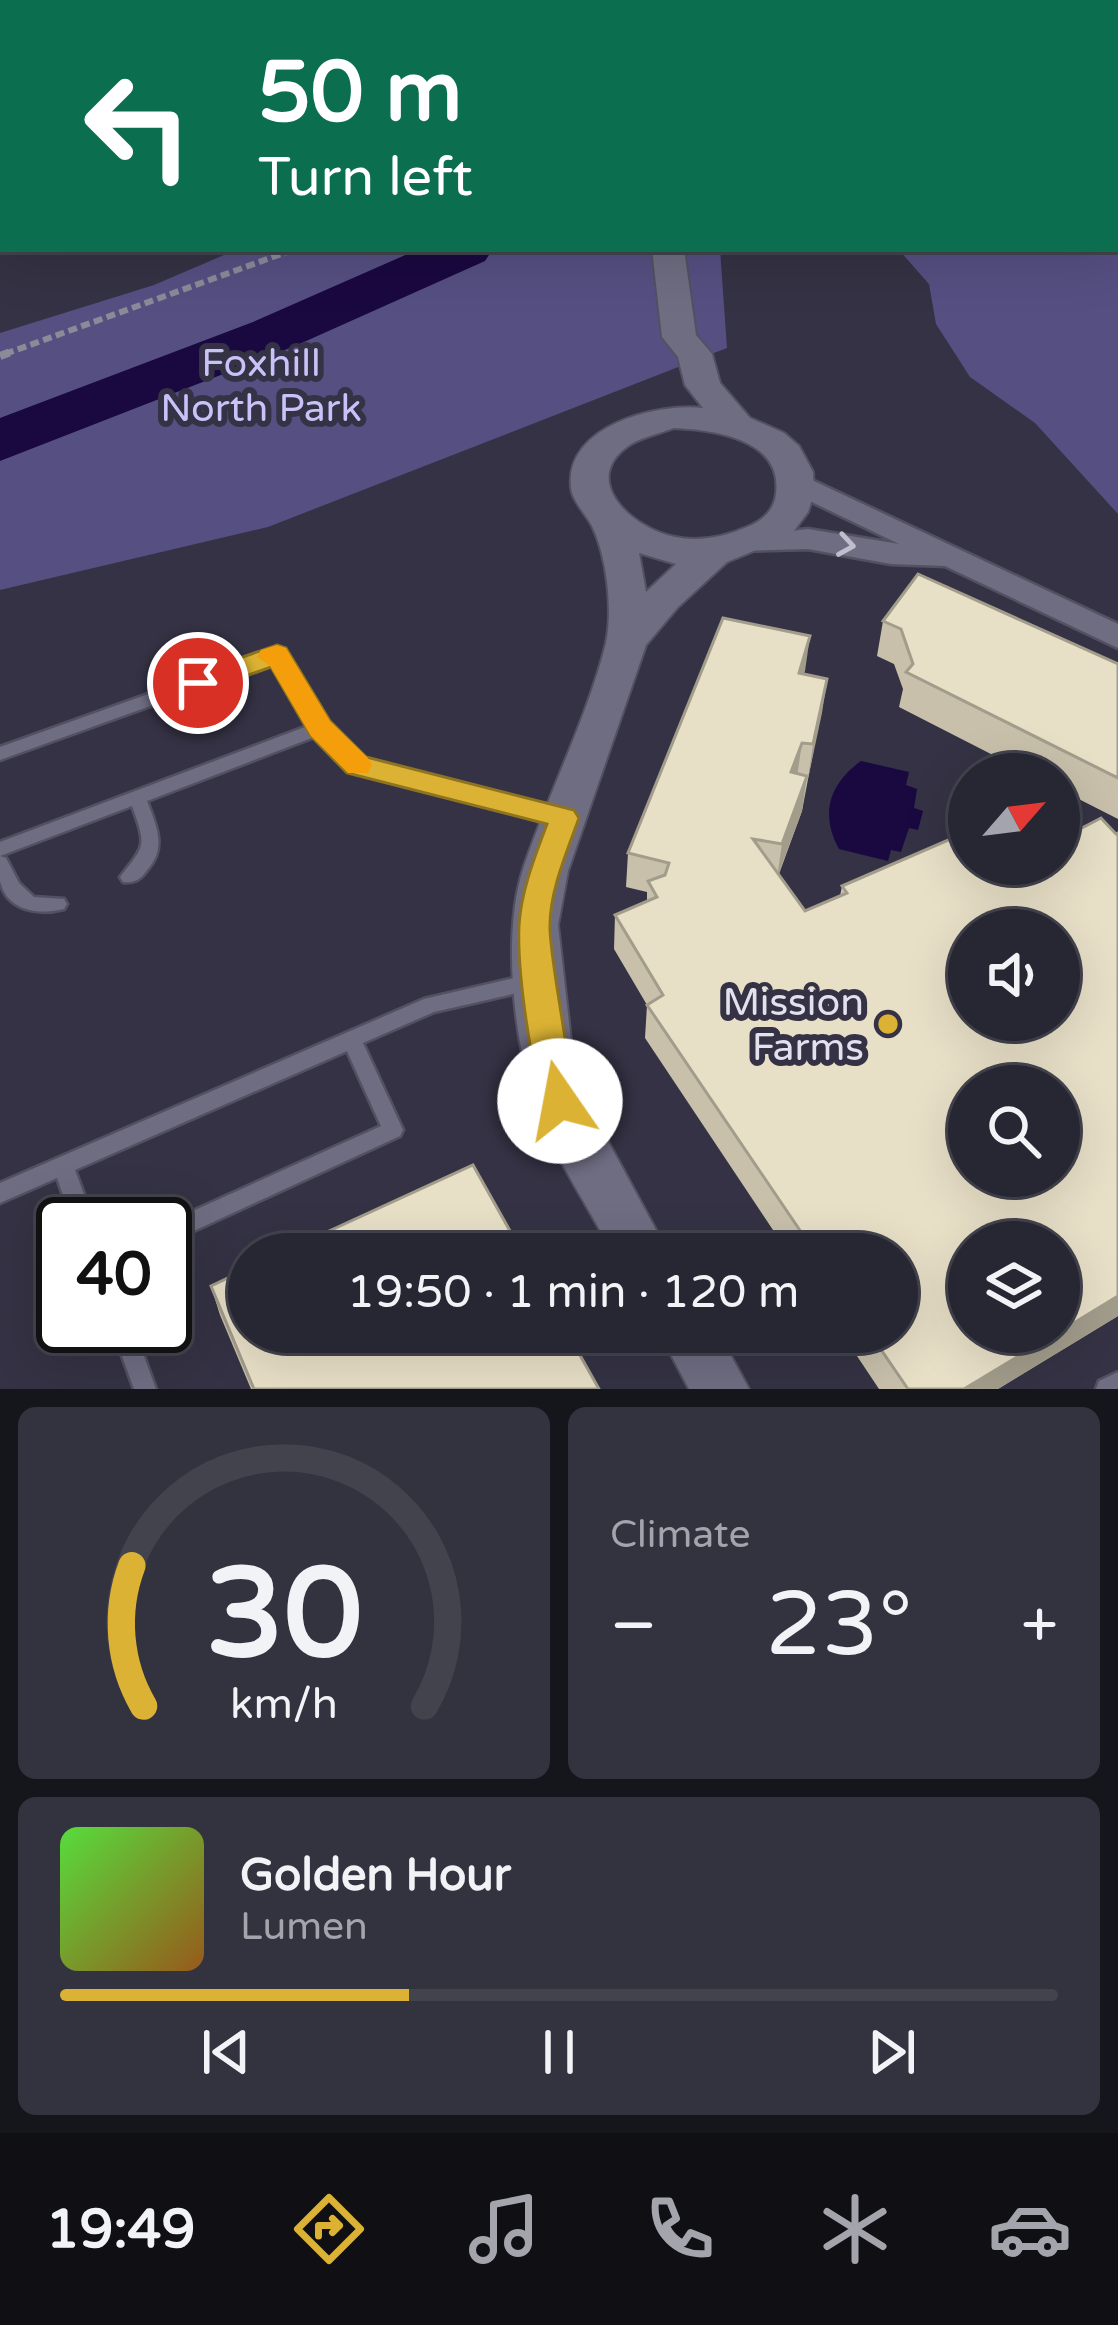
<!DOCTYPE html>
<meta charset="utf-8">
<style>
body{margin:0;font-family:"Varela Round",sans-serif;background:#33323f;color:#f1f3f6;height:100vh;display:flex;flex-direction:column;font-size:45px;white-space:nowrap}
*{box-sizing:border-box;margin:0}
p{font-size:39px;color:#a4a5ac}
.icon{flex:none;width:66px;height:66px;fill:none;stroke:currentColor;stroke-width:2;stroke-linecap:round;stroke-linejoin:round}
.map{position:relative;height:1389px;overflow:hidden}
.details{display:flex;flex-direction:column;gap:18px;padding:18px;background:#15151c;flex:1}
.details>*{flex:none}
.top-card{position:absolute;left:0px;top:0px;width:1119px;height:252px;box-shadow:0 12px 48px #0002,0 0 0 3px #43434e;background:#0b6e4f;color:#fff;overflow:hidden}
.needle{width:78px;rotate:62deg}
.tools{position:absolute;left:948px;top:753px;display:grid;gap:24px}
.tools a{display:grid;place-items:center;width:132px;height:132px;border-radius:50%;background:#272633;box-shadow:0 12px 48px #0002,0 0 0 3px #43434e;font-size:60px}
.speed{position:absolute;left:36px;top:1197px;display:flex;gap:24px;font-size:60px;font-weight:700;text-align:center}
.speed>*{display:grid;place-content:center;width:156px;height:156px;border-radius:50%;background:#272633;box-shadow:0 12px 48px #0002,0 0 0 3px #43434e;line-height:1}
.speed .limit{border:6px solid #111;border-radius:18px;background:#fff;color:#111}
.pin{position:absolute;display:grid;place-items:center;width:102px;height:102px;color:#fff;margin:-51px;border:6px solid #fff;border-radius:50%;box-shadow:0 3px 12px #0007}
.me{position:absolute;width:132px;margin:-66px;rotate:348deg;stroke-linejoin:round;filter:drop-shadow(0 0 9px #0008)}
.turn{display:flex;align-items:center;gap:42px;height:252px;padding:0 60px;font-size:54px}
.turn .icon{width:156px;height:156px;stroke-width:2.5}
.turn b{display:block;font-size:84px;line-height:102px}
.big{font-size:90px;font-weight:600;line-height:1.1}
.details .widget{flex:1;display:flex;flex-direction:column;justify-content:center;gap:18px;min-width:0;padding:0 42px;border-radius:18px;background:#33323f}
.details .dial{align-items:center;gap:0}
.dial svg{height:312px;overflow:visible;fill:none;stroke:#43434e;stroke-width:7;stroke-linecap:round;text-anchor:middle}
.dial text{fill:#f1f3f6;stroke:none}
.song{display:flex;align-items:center;gap:36px}
.cover{width:144px;height:144px;border-radius:18px;background:linear-gradient(135deg,hsl(110 70% 55%),hsl(30 70% 35%))}
.played{height:12px;border-radius:6px;background:linear-gradient(90deg,#dbb233 35%,#43434e 35%)}
.keys{display:flex;justify-content:space-around;direction:ltr}
.heat{display:flex;justify-content:space-between;align-items:center;font-size:66px;direction:ltr}
.details .tiles{flex:1;display:grid;gap:18px;grid-template-columns:1fr 1fr}
.widget:last-child{grid-column:span 2}
.trip{position:absolute;left:228px;top:1233px;width:690px;height:120px;border-radius:60px;background:#272633;box-shadow:0 12px 48px #0002,0 0 0 3px #43434e;font-weight:600;line-height:120px;text-align:center}
.tab-bar{display:flex;height:192px;justify-content:space-around;align-items:center;background:#100f14;color:#a4a5ac}
.tab-bar .icon{width:84px;height:84px}
.tab-bar .selected{color:#dbb233}
.tab-bar b{font-size:54px;color:#f1f3f6}
.map>svg:first-child{display:block}
.green{fill:#564f82}
.water{fill:#1a0840}
.lines{fill:none;stroke-linecap:round;stroke-linejoin:round}
.river{fill:#1a0840;fill-rule:evenodd}
.service-casing{stroke:#535161;stroke-width:5}
.minor-casing{stroke:#535161;stroke-width:5}
.tertiary-casing{stroke:#535161;stroke-width:4}
.path-far1{stroke:#8b8a99;stroke-width:6;stroke-dasharray:9 4.5;stroke-linecap:butt}
.path{stroke:#8b8a99;stroke-width:8;stroke-dasharray:10 6;stroke-linecap:butt}
.service{fill:#6f6d82;fill-rule:evenodd}
.minor{fill:#6f6d82;fill-rule:evenodd}
.tertiary{fill:#6f6d82;fill-rule:evenodd}
.wall{fill:#c8c0ab}
.shaded-wall{fill:#a29c8b}
.building{fill:#e8dfc7;stroke:#a29c8b;stroke-width:3;fill-rule:evenodd}
.oneway{stroke:#c0becd}
.route{fill:#dbb233;stroke:#8e7421;stroke-width:3}
.slow{fill:#f59e0b}
.poi-dot{fill:#dbb233;stroke:#343244;stroke-width:4.5}
.labels{text-anchor:middle;dominant-baseline:central;stroke-width:12;stroke-linejoin:round;paint-order:stroke}
.park-label{font-size:39px;fill:#c8c2f9;stroke:#343244}
.poi-label{font-size:39px;fill:#e2e1ed;stroke:#343244;text-anchor:end}
</style>
<div class="map">
<svg width="1118" height="1389" viewBox="0 0 1118 1389">
<rect width="100%" height="100%" fill="#343244"/>
<!-- green -->
<g class="green">
<polygon points="1054,0 1118,0 1118,514 1035,423 970,377 936,324 929,284 898,249 1116,249 1116,3 1048,3"/>
<polygon points="238,249 720,249 727,348 268,527 0,590 0,333 154,285"/>
</g>
<!-- water -->
<path class="water" d="M861 761 909 772 906 785 917 789 914 808 923 811 918 830 909 828 901 852 891 850 888 861 839 849C820 814 829 784 861 761Z"/>
<g class="lines">
<!-- river -->
<g class="river">
<polygon points="1007,0 1056,0 1058,3 1009,3"/>
<rect x="1116" y="25" width="2" height="28"/>
<rect x="1116" y="161" width="2" height="32"/>
<polygon points="419,249 493,249 485,261 295,346 0,461 0,418 253,322"/>
</g>
<defs>
<g id="service">
<polygon points="271,0 302,0 306,3 275,3"/>
<polygon points="518,0 528,0 527,3 517,3"/>
<rect x="0" y="37" width="3" height="8"/>
<polygon points="3,238 3,246 0,247 0,239"/>
<path d="M277 648 283 650 326 724 363 760 563 810 569 812 572 817 569 822 563 824 351 770 317 736 147 801C156 825 167 847 148 869 140 880 135 883 123 882L120 877C145 845 147 847 132 806L0 856 6 858 19 883 34 897 64 899 67 904 64 909C40 915 7 912 0 881 0 870 0 854 0 842L310 725 273 662 0 760V747Z"/>
<polygon points="532,974 539,976 541,982 539,988 434,1012 363,1043 403,1130 400,1136 172,1241 165,1244 164,1224 381,1126 347,1051 75,1170 95,1224 73,1224 57,1178 0,1203 0,1183 424,999"/>
<polygon points="111,1326 133,1326 156,1389 134,1389"/>
<polygon points="1118,1372 1118,1389 1096,1389 1099,1381"/>
</g>
<g id="minor">
<polygon points="15,0 40,0 13,3"/>
<polygon points="797,473 1118,624 1118,648 945,566 891,564 808,549 739,551 735,544 739,537 808,529 899,544 787,490 782,483"/>
</g>
<g id="tertiary">
<polygon points="624,0 650,0 651,3 625,3"/>
<path d="M652 249H684L696 335 712 354 720 383 750 418 784 433 799 446 813 472 814 493 808 512 790 536 727 562 678 607 646 645 568 871 558 925 571 1040 584 1097 669 1254H613C588 1205 551 1153 534 1100 513 1034 502 931 524 866 548 795 589 713 606 643 613 609 607 557 592 526 586 514 572 501 571 487 565 425 658 403 703 408L685 385 678 357 662 337ZM674 428C715 430 783 439 776 494 774 511 762 521 747 527 724 537 699 542 675 537 632 529 577 479 631 444 643 437 661 433 674 428ZM639 553 676 564 646 592Z"/>
<polygon points="659,1332 718,1332 749,1389 689,1389"/>
</g>
</defs>
<!-- service casing -->
<use href="#service" class="service-casing"/>
<!-- minor casing -->
<use href="#minor" class="minor-casing"/>
<!-- tertiary casing -->
<use href="#tertiary" class="tertiary-casing"/>
<!-- path-far1 -->
<polyline class="path-far1" points="5,354 295,249"/>
<!-- path -->
<polyline class="path" points="0,356 13,351"/>
<!-- service -->
<use href="#service" class="service"/>
<!-- minor -->
<use href="#minor" class="minor"/>
<!-- tertiary -->
<use href="#tertiary" class="tertiary"/>
</g>
<!-- wall -->
<g class="wall">
<polygon points="84,0 217,0 217,3 85,3"/>
<polygon points="3,56 3,160 0,158 0,58"/>
<polygon points="883,621 1118,664 1118,819 1059,789 1059,774 1030,774 899,707 903,689 894,664 877,656"/>
<polygon points="804,674 827,679 802,811 779,874 805,911 840,896 842,886 969,864 1118,833 1118,1316 998,1389 879,1389 841,1332 897,1332 897,1254 789,1254 645,1038 647,1005 614,949 615,915 647,901 647,892 626,887 628,853"/>
<polygon points="211,1286 599,1389 251,1389 220,1315"/>
</g>
<!-- shaded-wall -->
<g class="shaded-wall">
<polygon points="195,0 217,0 217,3 192,3"/>
<polygon points="810,636 805,671 794,708 799,673"/>
<polygon points="827,679 822,713 808,779 813,744"/>
<polygon points="802,743 797,777 791,772"/>
<polygon points="807,776 802,811 777,878 782,844"/>
<polygon points="1118,1296 1118,1316 998,1389 964,1389"/>
</g>
<!-- building -->
<g class="building">
<polygon points="156,0 195,0 192,3 166,3"/>
<polygon points="346,0 433,0 437,3 338,3"/>
<polygon points="3,56 3,132 0,130 0,58"/>
<polygon points="918,574 1118,664 1118,778 906,672 913,664 901,629 883,621"/>
<path d="M723 618 810 636 799 673 827 679 813 744 802 743 791 772 807 776 782 844 753 839 805 911 847 893 842 886 969 831V864H1059V840L1101 818 1116 834 1118 833V1296L1059 1332V1242H969V1332H1059L964 1389H908L869 1332H897V1254H816L647 1005 663 995 615 915 657 897 648 881 665 875 669 863 628 853ZM969 930H1059V1020H969ZM969 1086H1059V1176H969Z"/>
<polygon points="473,1165 523,1254 279,1254"/>
<polygon points="249,1268 249,1332 567,1332 599,1389 254,1389 211,1286"/>
</g>
<!-- one-way arrows -->
<defs><path id="oneway-chevron" d="M-2-3.5L2.5 0L-2 3.5" fill="none" stroke-width="1.6" stroke-linecap="round" stroke-linejoin="round" transform="scale(3)"/></defs>
<use class="oneway" href="#oneway-chevron" transform="translate(846 545) rotate(9)"/>
<!-- route -->
<path class="route" d="M277 645 286 648 330 721 366 757 574 810 579 818C567 852 550 890 550 926 549 961 579 1095 571 1111L560 1116 548 1111C530 1073 517 967 519 925 521 891 535 856 547 824L347 773 311 736 271 667 198 693 184 683 188 676Z"/>
<!-- slow -->
<polygon class="slow" points="277,645 286,648 330,721 368,758 372,765 368,773 348,773 311,736 270,666 257,657 261,650"/>
<!-- markers -->
<circle class="poi-dot" cx="888" cy="1024" r="12"/>
<g class="labels">
<!-- park labels -->
<g class="park-label">
<text x="261" y="363">Foxhill<tspan x="261" dy="45">North Park</tspan></text>
</g>
<!-- poi labels -->
<g class="poi-label">
<text x="864" y="1002">Mission<tspan x="864" dy="45">Farms</tspan></text>
</g>
</g>
</svg>
<div class="tools">
<a><svg class="needle" viewBox="-14 -14 28 28"><path d="M0-13l5 13h-10z" fill="#e53935"/><path d="M0 13l5-13h-10z" fill="#a4a5ac"/></svg></a>
<a><svg class="icon" aria-label="sound" viewBox="0 0 24 24"><path d="M4 9h4l5-4v14l-5-4H4zM17 9q2 3 0 6"/></svg></a>
<a><svg class="icon" aria-label="search" viewBox="0 0 24 24"><circle cx="10" cy="10" r="6"/><path d="M15 15l6 6"/></svg></a>
<a><svg class="icon" aria-label="layers" viewBox="0 0 24 24"><path d="M12 4l9 5-9 5-9-5zM3 14l9 5 9-5"/></svg></a>
</div>
<div class="speed"><div class="limit">40</div></div>
<div class="pin" style="left:198px;top:683px;background:#d93025"><svg class="icon" aria-label="arrive" viewBox="0 0 24 24"><path d="M6 21V4h12l-3 4 3 4H6"/></svg></div>
<svg class="me" style="left:560px;top:1101px" viewBox="-20 -20 40 40"><circle r="19" fill="#fff"/><path d="M0-13L10 11 0 6-10 11z" fill="#dbb233"/></svg>
<div class="trip">19:50 · 1 min · 120 m</div>
<div class="top-card">
<div class="turn"><svg class="icon" aria-label="left" viewBox="0 0 24 24"><path d="M17 20v-9H6M10 6l-5 5 5 5"/></svg><div><b>50 m</b>Turn left</div></div>
</div>
</div>
<section class="details">
<div class="tiles">
<div class="widget dial"><svg viewBox="0 0 100 80">
<path d="M14 69A42 42 0 1 1 86 69"/>
<path d="M14 69A42 42 0 0 1 11 33" stroke="#dbb233"/>
<text x="50" y="56" font-size="32" font-weight="700">30</text>
<text x="50" y="72" font-size="11">km/h</text>
</svg></div>
<div class="widget"><p>Climate</p>
<div class="heat"><a>−</a><b class="big">23°</b><a>+</a></div>
</div>
<div class="widget">
<div class="song"><i class="cover"></i><div><b>Golden Hour</b><p>Lumen</p></div></div>
<div class="played"></div>
<div class="keys"><svg class="icon" aria-label="previous" viewBox="0 0 24 24"><path d="M18 5L8 12l10 7zM5 5v14"/></svg><svg class="icon" aria-label="pause" viewBox="0 0 24 24"><path d="M8 5v14M16 5v14"/></svg><svg class="icon" aria-label="next" viewBox="0 0 24 24"><path d="M6 5l10 7-10 7zM19 5v14"/></svg></div>
</div>
</div>
</section>
<nav class="tab-bar">
<b>19:49</b>
<svg class="icon selected" aria-label="directions" viewBox="0 0 24 24"><path d="M12 3l9 9-9 9-9-9zM9 14v-3h6M13 9l2 2-2 2"/></svg>
<svg class="icon" aria-label="music" viewBox="0 0 24 24"><path d="M9 18V5l10-2v13"/><circle cx="6" cy="18" r="3"/><circle cx="16" cy="16" r="3"/></svg>
<svg class="icon" aria-label="phone" viewBox="0 0 24 24"><path d="M5 4h4l2 5-3 2q2 4 5 5l2-3 5 2v4C11 20 4 13 5 4z"/></svg>
<svg class="icon" aria-label="climate" viewBox="0 0 24 24"><path d="M12 3v18M4 7l16 10M4 17L20 7"/></svg>
<svg class="icon" aria-label="car" viewBox="0 0 24 24"><path d="M5 17H2v-5l4-1 3-4h7l3 4 3 1v5h-3M9 17h6M6 11h13"/><circle cx="7" cy="17" r="2"/><circle cx="17" cy="17" r="2"/></svg>
</nav>
